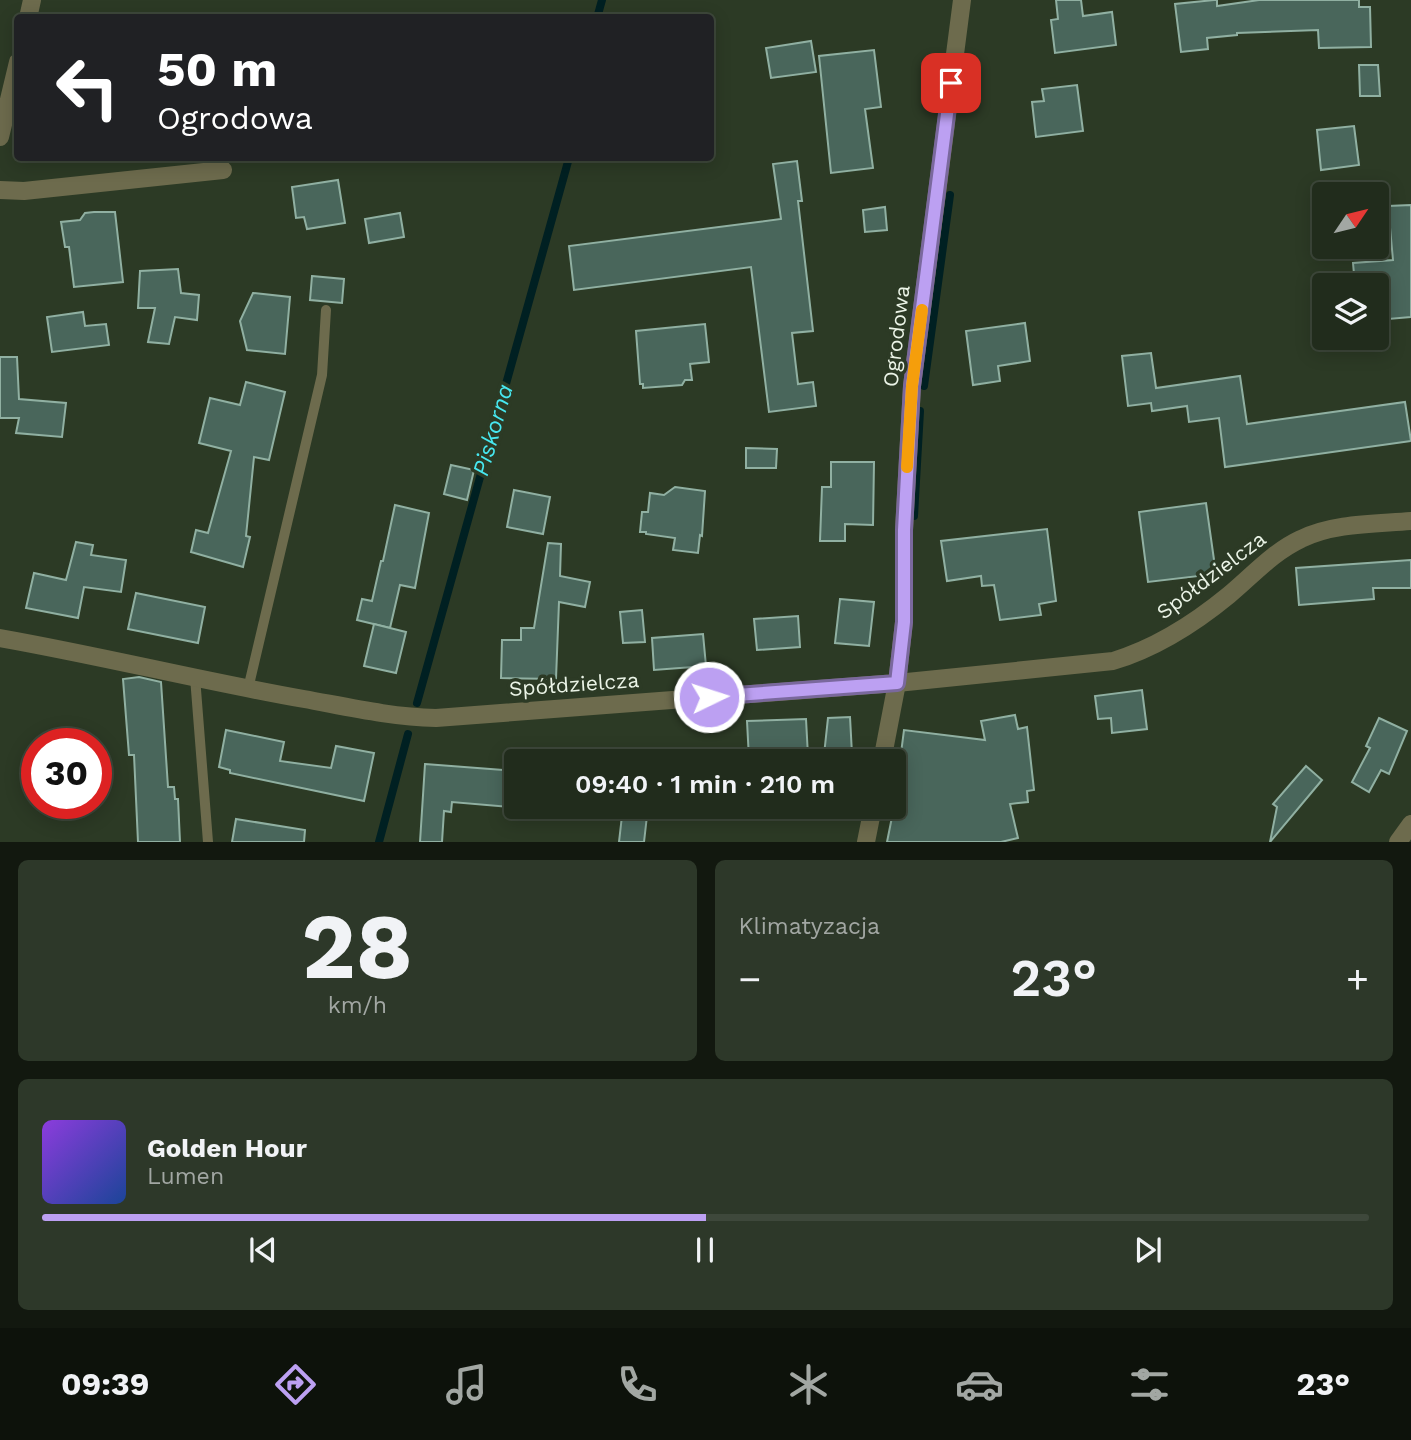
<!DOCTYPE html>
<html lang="pl">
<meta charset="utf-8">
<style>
body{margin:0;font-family:"Work Sans",sans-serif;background:#2d3829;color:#f1f3f6;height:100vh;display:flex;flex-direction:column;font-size:26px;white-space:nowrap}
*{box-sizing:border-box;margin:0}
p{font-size:23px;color:#a2a7a3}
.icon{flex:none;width:38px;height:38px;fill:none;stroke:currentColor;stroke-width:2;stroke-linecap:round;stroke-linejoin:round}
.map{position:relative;height:842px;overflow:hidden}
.side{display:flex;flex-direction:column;gap:18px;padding:18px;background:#12180f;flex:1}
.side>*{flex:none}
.top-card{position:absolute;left:14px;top:14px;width:700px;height:147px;border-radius:7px;box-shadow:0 4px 18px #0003,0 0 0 2px #3e483b;background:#202124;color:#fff;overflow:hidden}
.needle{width:46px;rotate:55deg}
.fabs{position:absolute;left:1312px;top:182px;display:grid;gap:14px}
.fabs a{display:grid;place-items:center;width:77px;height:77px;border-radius:7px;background:#212c1c;box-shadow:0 4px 18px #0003,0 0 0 2px #3e483b;font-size:35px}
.speed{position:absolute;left:21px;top:728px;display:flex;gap:14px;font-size:35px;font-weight:700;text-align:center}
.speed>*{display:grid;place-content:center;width:91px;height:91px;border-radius:50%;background:#212c1c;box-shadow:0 4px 18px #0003,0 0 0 2px #3e483b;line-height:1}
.speed .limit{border:10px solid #d22;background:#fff;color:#111}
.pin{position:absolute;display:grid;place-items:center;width:60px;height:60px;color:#fff;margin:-30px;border-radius:14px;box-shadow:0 4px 10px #0006}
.me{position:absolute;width:77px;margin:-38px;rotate:86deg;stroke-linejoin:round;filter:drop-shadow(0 0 5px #0008)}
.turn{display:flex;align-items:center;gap:24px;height:147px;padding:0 28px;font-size:32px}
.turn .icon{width:91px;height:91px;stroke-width:2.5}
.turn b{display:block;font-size:49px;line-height:60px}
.big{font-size:52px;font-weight:600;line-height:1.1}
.side .widget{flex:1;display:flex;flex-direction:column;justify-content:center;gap:10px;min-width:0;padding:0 24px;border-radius:10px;background:#2d3829}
.side .dial{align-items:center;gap:0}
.dial b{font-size:91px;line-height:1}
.song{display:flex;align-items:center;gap:21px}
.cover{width:84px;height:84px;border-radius:10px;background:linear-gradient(135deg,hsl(270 70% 55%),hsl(220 70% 35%))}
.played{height:7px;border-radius:4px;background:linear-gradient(90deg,#bca0f2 50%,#3e483b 50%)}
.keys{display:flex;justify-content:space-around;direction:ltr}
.heat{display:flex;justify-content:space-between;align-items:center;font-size:38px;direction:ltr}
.side .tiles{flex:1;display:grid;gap:18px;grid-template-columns:1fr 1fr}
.widget:last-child{grid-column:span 2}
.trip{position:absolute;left:504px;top:749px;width:402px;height:70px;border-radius:7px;background:#212c1c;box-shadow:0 4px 18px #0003,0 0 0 2px #3e483b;font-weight:600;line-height:70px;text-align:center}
.tab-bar{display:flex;height:112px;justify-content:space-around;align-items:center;background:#0d120b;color:#a2a7a3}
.tab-bar .icon{width:49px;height:49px}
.tab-bar .current{color:#bca0f2}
.tab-bar b{font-size:32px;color:#f1f3f6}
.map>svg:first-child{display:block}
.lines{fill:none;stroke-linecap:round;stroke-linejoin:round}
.stream{stroke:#002022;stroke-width:8}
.building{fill:#49665b;stroke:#90b0a2;stroke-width:2}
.service{stroke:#6d6b4d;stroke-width:10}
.minor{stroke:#6d6b4d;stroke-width:18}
.tertiary{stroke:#6d6b4d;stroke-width:18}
.route-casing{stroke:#7a689d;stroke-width:18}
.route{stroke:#bca0f2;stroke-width:12}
.slow{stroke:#f59e0b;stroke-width:12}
.labels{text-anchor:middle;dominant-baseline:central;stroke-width:7;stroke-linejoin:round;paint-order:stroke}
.street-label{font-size:21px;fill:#ebf4e7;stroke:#2c3a25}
.water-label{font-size:23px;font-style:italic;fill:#47e8f0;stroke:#2c3a25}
</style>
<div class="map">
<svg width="1411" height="842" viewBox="0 0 1411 842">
<rect width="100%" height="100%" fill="#2c3a25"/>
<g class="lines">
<!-- stream -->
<g class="stream">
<polyline points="597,18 602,0"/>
<polyline points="924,386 950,195"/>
<polyline points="914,516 920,411"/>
<polyline points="417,703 569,158"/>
<polyline points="379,842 408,734"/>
</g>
</g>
<!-- building -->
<g class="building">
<polygon points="1056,0 1081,0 1083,16 1112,12 1116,45 1055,53 1051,20 1058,19"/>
<polygon points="1214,0 1217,0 1217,6 1259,0 1359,0 1359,7 1370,7 1371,47 1319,48 1318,30 1237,33 1237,35 1207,38 1208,49 1181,52 1175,4"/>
<polygon points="811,41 816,72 771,78 766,48"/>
<polygon points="874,50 881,107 865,109 873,168 831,173 819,56"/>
<polygon points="1359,65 1378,65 1380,96 1360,96"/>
<polygon points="1077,85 1083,131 1036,137 1032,102 1044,101 1042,89"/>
<polygon points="1354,126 1359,165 1321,170 1317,130"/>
<polygon points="797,161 802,201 798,201 813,331 792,333 798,384 813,382 816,406 769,412 751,267 574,290 569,246 781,219 773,164"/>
<polygon points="338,180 345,223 307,229 304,217 296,218 292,187"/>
<polygon points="1411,205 1411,317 1377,320 1377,285 1355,285 1353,263 1393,260 1388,206"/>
<polygon points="885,207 887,230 865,232 863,210"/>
<polygon points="94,212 115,212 123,282 74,287 69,247 65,247 61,222 80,220 85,213"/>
<polygon points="400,213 404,237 369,243 365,219"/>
<polygon points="178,269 181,293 199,295 197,320 175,317 169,344 148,342 155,308 138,308 140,271"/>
<polygon points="312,276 344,279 342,303 310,300"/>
<polygon points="253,293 290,297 285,354 247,350 240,321"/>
<polygon points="83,312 85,326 106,324 109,345 52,352 47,317"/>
<polygon points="1025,323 1030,361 998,366 1000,381 973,385 966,331"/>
<polygon points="705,324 709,362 690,364 692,380 685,380 682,385 643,388 643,384 640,384 636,331"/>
<polygon points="1151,353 1156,388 1240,376 1247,424 1405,402 1411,441 1225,467 1219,418 1189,422 1187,406 1152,411 1151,403 1128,406 1122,356"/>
<polygon points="0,357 17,357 19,399 66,403 62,437 16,433 19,418 0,418"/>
<polygon points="246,382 285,392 269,460 254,457 246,536 250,537 243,567 191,552 196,530 208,533 231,451 199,443 210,398 240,405"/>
<polygon points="746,448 777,449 776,468 746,468"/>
<polygon points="831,462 874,462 873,525 845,524 845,541 820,541 822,487 831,487"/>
<polygon points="451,465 474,470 467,500 444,494"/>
<polygon points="675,487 705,491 702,536 700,535 698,553 673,550 675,538 646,534 646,532 640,532 642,512 648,512 650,493 664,495"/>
<polygon points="514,490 550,497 543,534 507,527"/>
<polygon points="1206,503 1216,574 1148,582 1139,512"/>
<polygon points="395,505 429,513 415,588 400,585 390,628 357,620 362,599 372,601 381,561 383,561"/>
<polygon points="1047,529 1056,601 1039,604 1041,615 1000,620 994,585 982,586 981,576 947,581 941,541"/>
<polygon points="76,542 93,545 91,555 126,560 121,592 84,587 78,618 26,608 34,573 66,580"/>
<polygon points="548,543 561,544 560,576 590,582 585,607 559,602 556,679 501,678 502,640 521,640 521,628 534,628"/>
<polygon points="1411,560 1411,588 1373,588 1374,599 1299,605 1296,568"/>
<polygon points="136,593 205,607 198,643 128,629"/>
<polygon points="840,599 874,602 869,646 835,643"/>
<polygon points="642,610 645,642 623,643 620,612"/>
<polygon points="798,616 800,647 757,650 754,619"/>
<polygon points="374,624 406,632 396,673 364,666"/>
<polygon points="703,634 706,666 654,670 652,638"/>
<polygon points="139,677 161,682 168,787 174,787 175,799 178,799 180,842 138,842 134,755 129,755 123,679"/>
<polygon points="1142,690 1147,729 1112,733 1111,718 1098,719 1095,696"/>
<polygon points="1015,715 1018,729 1027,727 1034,790 1027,791 1028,802 1010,804 1018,838 1001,842 887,842 894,807 904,730 985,740 981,721"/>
<polygon points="850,717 852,754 824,755 828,718"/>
<polygon points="1379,718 1407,731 1389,774 1381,770 1369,792 1352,782 1370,748 1366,746"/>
<polygon points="806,719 808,756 749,759 747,721"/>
<polygon points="226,730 284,742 280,761 331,768 336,746 374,753 364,801 230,773 230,770 219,767"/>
<polygon points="425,764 516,771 516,807 522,808 452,802 451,812 444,811 442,842 420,842"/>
<polygon points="1306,766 1322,780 1270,842 1277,807 1273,804"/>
<polygon points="623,807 648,807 644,842 619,842"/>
<polygon points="236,819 305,830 304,842 232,842"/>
</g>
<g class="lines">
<!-- service -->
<g class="service">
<polyline points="195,677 208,842"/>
<polyline points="248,689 322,375 326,310"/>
</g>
<!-- minor -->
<g class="minor">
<polyline points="28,18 32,0"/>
<polyline points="0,137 18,62"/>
<polyline points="0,190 24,191 223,170"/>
<path d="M0 638C102 656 202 681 304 699 348 707 391 717 436 718L897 683 1113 661C1156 648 1195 623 1229 595 1253 575 1273 552 1301 539 1333 523 1375 524 1411 521"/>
<polyline points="882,761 897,683 904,622 904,530 912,386 962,0"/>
<polyline points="866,842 873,807"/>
</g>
<!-- tertiary -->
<polyline class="tertiary" points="1398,842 1411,824"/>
</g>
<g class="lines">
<defs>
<polyline id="route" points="709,697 897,683 904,622 904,530 912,386 951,83"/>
</defs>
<!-- route casing -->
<use href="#route" class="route-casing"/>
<!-- route -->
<use href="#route" class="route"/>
<!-- slow -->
<polyline class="slow" points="907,467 912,386 922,310"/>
</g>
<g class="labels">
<!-- street labels -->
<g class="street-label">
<text transform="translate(896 336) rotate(-83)">Ogrodowa</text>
<text transform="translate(1211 575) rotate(-37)">Spółdzielcza</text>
<text transform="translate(574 684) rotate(-4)">Spółdzielcza</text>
</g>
<!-- water labels -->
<g class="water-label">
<text transform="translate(493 430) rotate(-74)">Piskorna</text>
</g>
</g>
</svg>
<div class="fabs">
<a><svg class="needle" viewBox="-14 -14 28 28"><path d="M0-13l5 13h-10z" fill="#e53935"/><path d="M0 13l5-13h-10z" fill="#a2a7a3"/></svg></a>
<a><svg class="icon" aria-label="layers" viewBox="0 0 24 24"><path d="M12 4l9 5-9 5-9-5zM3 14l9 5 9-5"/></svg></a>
</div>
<div class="speed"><div class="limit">30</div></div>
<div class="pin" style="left:951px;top:83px;background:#d93025"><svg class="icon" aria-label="arrive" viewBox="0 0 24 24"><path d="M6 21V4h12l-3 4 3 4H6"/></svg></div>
<svg class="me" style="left:709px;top:697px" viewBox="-20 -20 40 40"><circle r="17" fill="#bca0f2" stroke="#fff" stroke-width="3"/><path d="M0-11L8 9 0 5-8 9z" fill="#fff"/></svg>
<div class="trip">09:40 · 1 min · 210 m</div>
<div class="top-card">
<div class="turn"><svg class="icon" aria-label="left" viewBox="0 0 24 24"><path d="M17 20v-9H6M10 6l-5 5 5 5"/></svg><div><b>50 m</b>Ogrodowa</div></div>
</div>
</div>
<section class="side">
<div class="tiles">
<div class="widget dial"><b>28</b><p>km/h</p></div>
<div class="widget"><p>Klimatyzacja</p>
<div class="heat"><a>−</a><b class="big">23°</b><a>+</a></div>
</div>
<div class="widget">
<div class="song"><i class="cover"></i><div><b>Golden Hour</b><p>Lumen</p></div></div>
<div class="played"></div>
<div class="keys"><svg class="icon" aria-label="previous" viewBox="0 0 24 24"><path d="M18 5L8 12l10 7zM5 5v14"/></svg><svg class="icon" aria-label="pause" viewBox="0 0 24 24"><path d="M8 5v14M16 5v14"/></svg><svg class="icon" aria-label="next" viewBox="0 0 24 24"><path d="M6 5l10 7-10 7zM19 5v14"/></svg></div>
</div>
</div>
</section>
<nav class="tab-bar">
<b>09:39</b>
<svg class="icon current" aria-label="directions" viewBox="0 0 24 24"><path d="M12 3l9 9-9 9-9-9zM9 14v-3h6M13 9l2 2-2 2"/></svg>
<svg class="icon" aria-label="music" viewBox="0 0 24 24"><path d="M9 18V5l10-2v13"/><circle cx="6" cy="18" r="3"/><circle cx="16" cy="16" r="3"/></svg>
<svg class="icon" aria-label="phone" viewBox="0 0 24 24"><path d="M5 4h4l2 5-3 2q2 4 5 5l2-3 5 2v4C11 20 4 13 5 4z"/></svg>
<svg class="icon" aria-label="climate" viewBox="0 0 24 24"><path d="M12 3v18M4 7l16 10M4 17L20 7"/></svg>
<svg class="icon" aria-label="car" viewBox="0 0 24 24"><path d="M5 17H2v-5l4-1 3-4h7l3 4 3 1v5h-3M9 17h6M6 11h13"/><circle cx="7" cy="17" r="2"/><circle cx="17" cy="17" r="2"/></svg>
<svg class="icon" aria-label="filters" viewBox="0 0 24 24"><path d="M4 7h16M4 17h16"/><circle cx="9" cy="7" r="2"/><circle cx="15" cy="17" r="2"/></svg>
<b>23°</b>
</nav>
